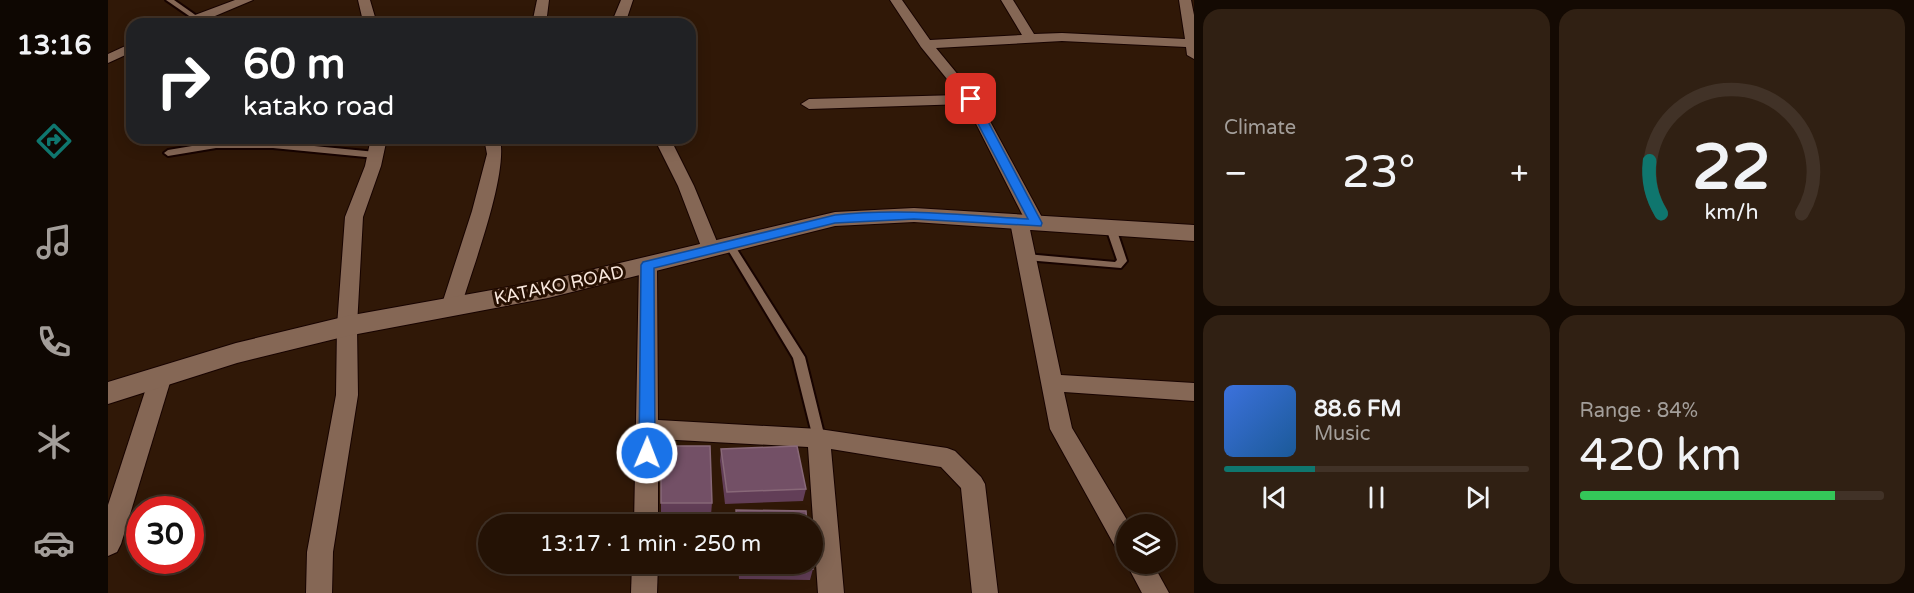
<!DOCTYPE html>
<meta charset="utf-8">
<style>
body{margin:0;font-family:"Varela Round",sans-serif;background:#302013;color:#f1f3f6;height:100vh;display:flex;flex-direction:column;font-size:22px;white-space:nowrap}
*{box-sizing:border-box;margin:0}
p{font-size:20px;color:#a39e9a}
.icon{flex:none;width:33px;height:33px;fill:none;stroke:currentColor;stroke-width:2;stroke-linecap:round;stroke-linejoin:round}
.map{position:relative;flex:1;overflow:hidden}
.drawer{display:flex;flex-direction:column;gap:9px;padding:9px;background:#140a03;width:720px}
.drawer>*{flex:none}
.top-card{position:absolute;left:18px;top:18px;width:570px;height:126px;border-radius:18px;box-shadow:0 3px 15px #0003,0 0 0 2px #413227;background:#202124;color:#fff;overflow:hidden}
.tools{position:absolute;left:1008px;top:514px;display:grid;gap:12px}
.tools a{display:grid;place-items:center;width:60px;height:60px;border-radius:50%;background:#241205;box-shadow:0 3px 15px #0003,0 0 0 2px #413227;font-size:30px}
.speed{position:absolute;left:18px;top:496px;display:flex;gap:12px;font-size:30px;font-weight:700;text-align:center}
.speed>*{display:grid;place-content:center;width:78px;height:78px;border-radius:50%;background:#241205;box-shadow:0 3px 15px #0003,0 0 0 2px #413227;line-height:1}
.speed .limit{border:9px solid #d22;background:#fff;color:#111}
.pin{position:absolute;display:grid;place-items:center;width:51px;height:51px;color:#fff;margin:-26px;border-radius:12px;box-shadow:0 3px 9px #0006}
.me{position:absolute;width:66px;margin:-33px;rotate:1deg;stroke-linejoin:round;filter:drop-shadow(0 0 4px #0008)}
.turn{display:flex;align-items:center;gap:21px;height:126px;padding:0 18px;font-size:27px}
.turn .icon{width:78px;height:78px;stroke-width:2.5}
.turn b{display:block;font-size:42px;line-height:51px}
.big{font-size:45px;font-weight:600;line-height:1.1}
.drawer .tile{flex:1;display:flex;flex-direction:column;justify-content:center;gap:9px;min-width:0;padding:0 21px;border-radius:18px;background:#302013}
.drawer .dial{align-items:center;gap:0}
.dial svg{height:156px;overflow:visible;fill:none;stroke:#413227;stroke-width:7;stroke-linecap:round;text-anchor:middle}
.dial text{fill:#f1f3f6;stroke:none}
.song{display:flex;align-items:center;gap:18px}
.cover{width:72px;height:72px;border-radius:9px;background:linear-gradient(135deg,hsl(220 70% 55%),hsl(210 70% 35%))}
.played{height:6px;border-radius:3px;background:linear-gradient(90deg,#0f766e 30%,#413227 30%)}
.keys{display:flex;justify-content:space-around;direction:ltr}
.heat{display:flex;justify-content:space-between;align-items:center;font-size:33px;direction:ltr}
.charge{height:9px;border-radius:4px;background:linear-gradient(90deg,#34c759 84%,#413227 0)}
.drawer .tiles{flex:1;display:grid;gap:9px;grid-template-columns:repeat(2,1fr)}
.trip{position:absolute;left:370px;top:514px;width:345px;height:60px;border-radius:30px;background:#241205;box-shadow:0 3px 15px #0003,0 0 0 2px #413227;font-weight:600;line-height:60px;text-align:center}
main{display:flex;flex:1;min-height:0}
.menu{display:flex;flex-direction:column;width:108px;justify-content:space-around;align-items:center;background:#0e0702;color:#a39e9a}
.menu .icon{width:42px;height:42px}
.menu .selected{color:#0f766e}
.menu b{font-size:27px;color:#f1f3f6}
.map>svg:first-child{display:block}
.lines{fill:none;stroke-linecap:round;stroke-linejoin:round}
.service-casing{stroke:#170300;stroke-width:4}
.minor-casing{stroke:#170300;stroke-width:2}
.tertiary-casing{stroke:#170300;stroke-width:2}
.service{fill:#856755;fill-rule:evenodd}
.minor{fill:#856755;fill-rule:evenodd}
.tertiary{fill:#856755;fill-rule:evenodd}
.wall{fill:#623e57}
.building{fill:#735066;stroke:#886878;stroke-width:1.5}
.route{fill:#1a73e8;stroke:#114b97;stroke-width:1.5}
.labels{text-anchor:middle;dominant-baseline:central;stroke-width:6;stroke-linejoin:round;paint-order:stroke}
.street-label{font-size:18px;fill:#f9e8de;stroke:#260f01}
</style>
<main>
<nav class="menu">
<b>13:16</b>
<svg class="icon selected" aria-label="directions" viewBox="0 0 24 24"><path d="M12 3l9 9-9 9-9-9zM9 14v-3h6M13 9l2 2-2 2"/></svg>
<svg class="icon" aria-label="music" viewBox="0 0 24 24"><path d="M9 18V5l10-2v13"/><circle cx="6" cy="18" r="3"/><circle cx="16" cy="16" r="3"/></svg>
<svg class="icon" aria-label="phone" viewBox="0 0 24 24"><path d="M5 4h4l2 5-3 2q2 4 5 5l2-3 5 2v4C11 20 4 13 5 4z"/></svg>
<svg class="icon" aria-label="climate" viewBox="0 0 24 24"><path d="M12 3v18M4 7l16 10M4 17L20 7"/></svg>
<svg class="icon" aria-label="car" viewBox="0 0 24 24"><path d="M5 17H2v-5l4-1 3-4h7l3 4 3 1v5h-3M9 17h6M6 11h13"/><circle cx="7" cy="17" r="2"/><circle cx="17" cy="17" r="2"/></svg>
</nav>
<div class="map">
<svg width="1086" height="593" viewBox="0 0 1086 593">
<rect width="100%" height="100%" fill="#301807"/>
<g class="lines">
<defs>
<g id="service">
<polygon points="58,0 66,0 93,19 87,20"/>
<polygon points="108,142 165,142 268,152 272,155 268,158 165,148 108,148 60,156 56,153 60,150"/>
<polygon points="1003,225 1008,228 1019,261 1013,268 918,260 913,257 918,254 1007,262 1009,260 998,228"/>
<polygon points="622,242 625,243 697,357 717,438 715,442 711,443 707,442 705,438 685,358 617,245"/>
</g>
<g id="minor">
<polygon points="127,0 145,0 88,24 69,24 71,21"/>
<polygon points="250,0 262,0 269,24 225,24 232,20 254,17"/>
<polygon points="429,0 441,0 438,24 424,24"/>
<polygon points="513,0 525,0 517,24 503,24"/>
<polygon points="782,0 794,0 822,40 914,35 893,0 905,0 926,34 954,33 1077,39 1071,0 1083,0 1086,15 1086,59 1079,55 1078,47 954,41 828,48 870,99 937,223 934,227 928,229 921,225 953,375 1086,383 1086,401 956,392 964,428 1022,525 1018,525 1018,553 1009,550 942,429 902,222 905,218 916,218 858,104 701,109 693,104 701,99 852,95 813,47"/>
<polygon points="24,43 24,52 0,63 0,54"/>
<polygon points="263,138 279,138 273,166 255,217 249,326 250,395 225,552 224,593 198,593 199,552 228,395 229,326 237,217 257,166"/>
<path d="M376 138H392C400 176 365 266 353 307L350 312 343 314 336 312 333 307 364 211 379 154Z"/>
<polygon points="546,138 562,138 586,186 612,249 610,253 596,253 594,249 570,186"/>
<polygon points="540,259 547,260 549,265 550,420 711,429 839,448 847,451 873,477 877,484 890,593 864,593 853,488 833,467 723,449 736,593 710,593 700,447 550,439 550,525 526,525 531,265 533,260"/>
<polygon points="53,368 61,370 64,376 13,544 9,552 0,556 0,505 42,376 45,370"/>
<polygon points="1018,563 1045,564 1061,593 1034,593"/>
<polygon points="524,564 550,564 549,593 523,593"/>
</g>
<polygon id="tertiary" points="806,208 1086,225 1086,241 806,222 727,226 440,298 239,336 129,363 0,404 0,382 128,343 239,316 440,280 727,212"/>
</defs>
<!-- service casing -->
<use href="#service" class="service-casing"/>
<!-- minor casing -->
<use href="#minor" class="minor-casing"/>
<!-- tertiary casing -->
<use href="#tertiary" class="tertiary-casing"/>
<!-- service -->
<use href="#service" class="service"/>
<!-- minor -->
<use href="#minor" class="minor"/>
<!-- tertiary -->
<use href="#tertiary" class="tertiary"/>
</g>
<!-- wall -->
<g class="wall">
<polygon points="553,446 604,503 603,515 553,515"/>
<polygon points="613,449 698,489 695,501 617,504 612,461"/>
<polygon points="628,510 699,525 627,525"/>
<polygon points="630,564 704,564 705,569 702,580 631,579"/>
</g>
<!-- building -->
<g class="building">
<polygon points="553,446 602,446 604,503 553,503"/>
<polygon points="689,446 698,489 619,492 613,449"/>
<polygon points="628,510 698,511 699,525 629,525"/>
<polygon points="632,564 704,564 705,569 632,568"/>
</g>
<!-- route -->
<path class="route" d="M859 96 868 99 934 223 933 226 806 219 727 223 546 268 547 453 545 458 539 460 533 458 531 453 533 265 535 262 727 215C791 208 855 215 920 219L857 99Z"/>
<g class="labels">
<!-- street labels -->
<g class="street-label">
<text transform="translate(451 285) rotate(-12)">KATAKO ROAD</text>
</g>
</g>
</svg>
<div class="tools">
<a><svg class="icon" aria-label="layers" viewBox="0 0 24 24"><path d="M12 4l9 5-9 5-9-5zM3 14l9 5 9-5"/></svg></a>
</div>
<div class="speed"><div class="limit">30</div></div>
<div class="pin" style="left:863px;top:99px;background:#d93025"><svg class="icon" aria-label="arrive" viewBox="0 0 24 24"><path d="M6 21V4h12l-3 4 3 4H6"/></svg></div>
<svg class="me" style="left:539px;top:453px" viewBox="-20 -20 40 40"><circle r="17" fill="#1a73e8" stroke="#fff" stroke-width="3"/><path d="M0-11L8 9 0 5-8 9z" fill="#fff"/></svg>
<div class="trip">13:17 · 1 min · 250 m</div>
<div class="top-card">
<div class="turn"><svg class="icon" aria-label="right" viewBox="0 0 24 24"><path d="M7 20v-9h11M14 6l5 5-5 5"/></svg><div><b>60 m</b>katako road</div></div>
</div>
</div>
<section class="drawer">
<div class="tiles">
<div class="tile"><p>Climate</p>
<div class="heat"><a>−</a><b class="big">23°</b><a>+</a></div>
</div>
<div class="tile dial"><svg viewBox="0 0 100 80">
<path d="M14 69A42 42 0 1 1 86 69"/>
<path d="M14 69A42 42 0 0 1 8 42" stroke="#0f766e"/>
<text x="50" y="56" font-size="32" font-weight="700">22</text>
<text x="50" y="72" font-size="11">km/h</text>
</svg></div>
<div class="tile">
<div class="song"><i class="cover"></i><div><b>88.6 FM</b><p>Music</p></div></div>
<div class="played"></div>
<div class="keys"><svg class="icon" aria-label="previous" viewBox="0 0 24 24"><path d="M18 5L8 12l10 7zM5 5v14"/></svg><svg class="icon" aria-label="pause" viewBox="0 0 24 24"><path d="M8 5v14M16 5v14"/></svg><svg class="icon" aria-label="next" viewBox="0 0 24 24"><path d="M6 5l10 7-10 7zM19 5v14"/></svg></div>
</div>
<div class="tile"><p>Range · 84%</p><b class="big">420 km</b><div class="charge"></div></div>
</div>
</section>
</main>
